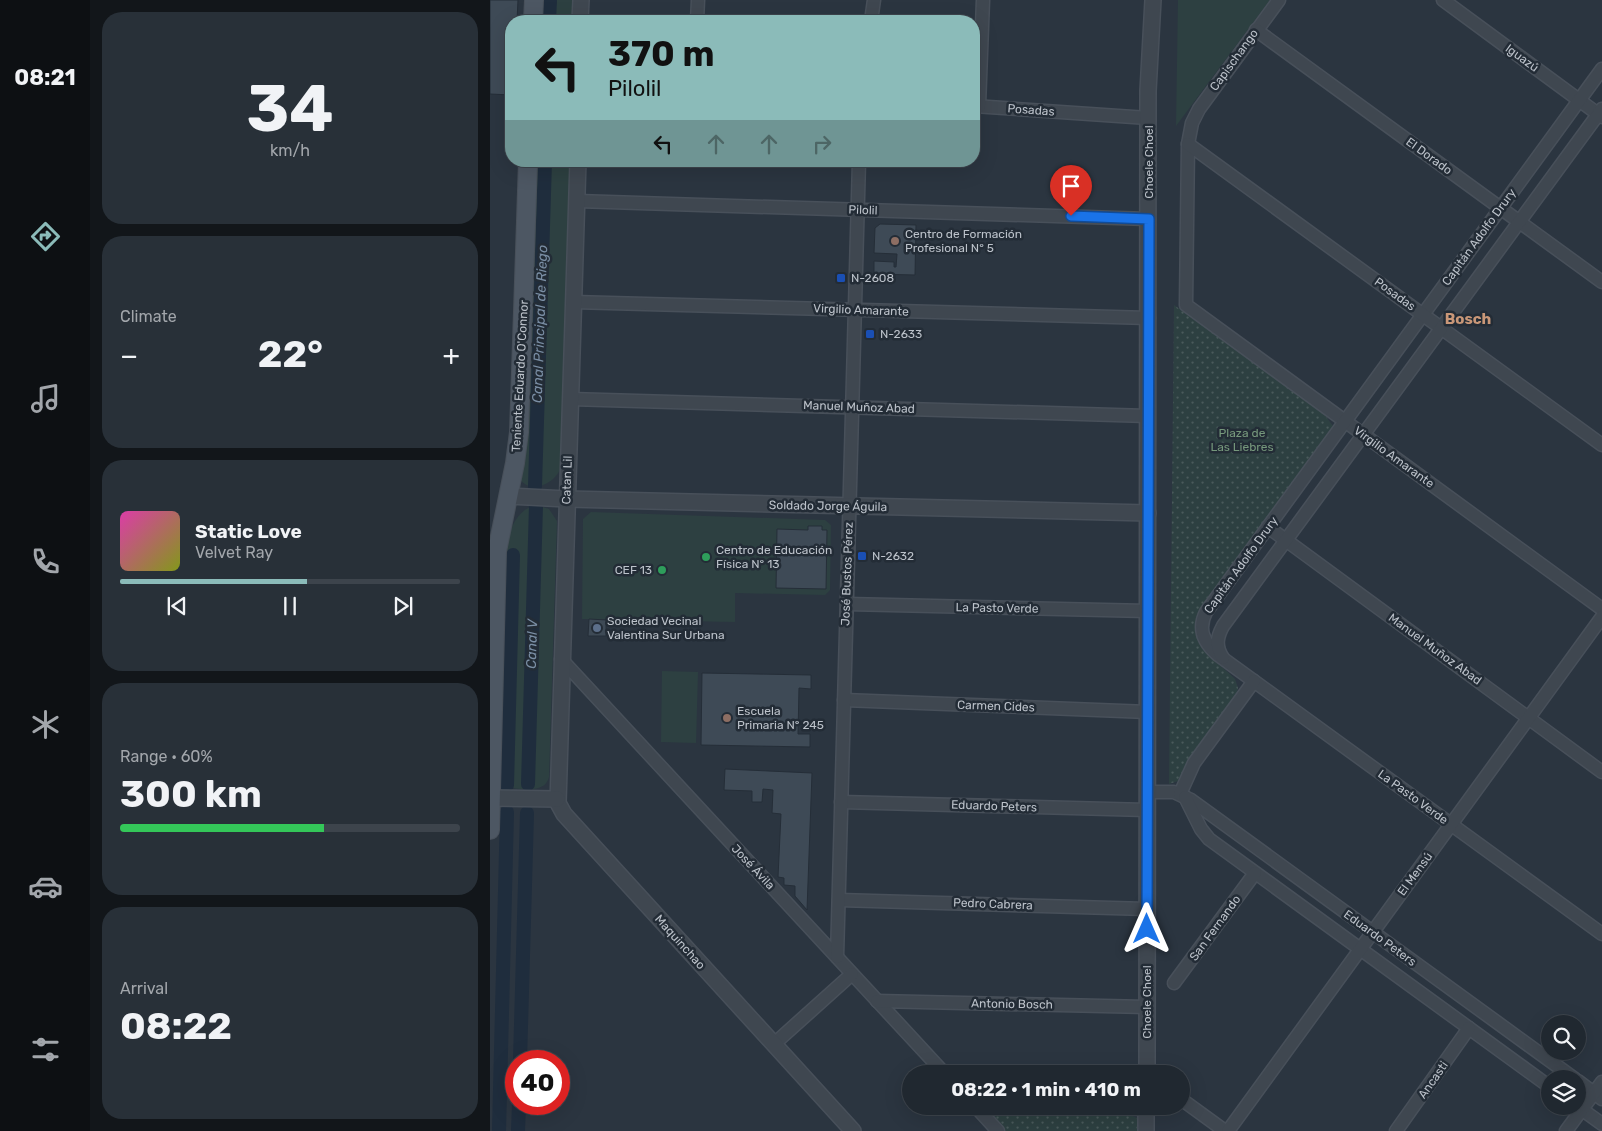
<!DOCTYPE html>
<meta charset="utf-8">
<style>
body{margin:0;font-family:Rubik,sans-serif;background:#283038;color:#f1f3f6;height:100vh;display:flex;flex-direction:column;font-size:19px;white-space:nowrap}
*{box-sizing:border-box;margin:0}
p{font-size:16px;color:#a2a6ab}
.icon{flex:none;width:28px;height:28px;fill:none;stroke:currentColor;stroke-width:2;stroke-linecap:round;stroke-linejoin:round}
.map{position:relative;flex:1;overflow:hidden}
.drawer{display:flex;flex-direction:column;gap:12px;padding:12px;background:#12161a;width:400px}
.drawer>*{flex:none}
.top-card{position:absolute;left:15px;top:15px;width:475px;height:152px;border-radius:20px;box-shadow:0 5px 20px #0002,0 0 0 1px #3d444c;background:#8bbbb9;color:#111;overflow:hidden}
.buttons{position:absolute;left:1051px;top:1015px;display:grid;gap:10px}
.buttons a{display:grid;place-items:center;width:45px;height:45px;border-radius:50%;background:#202830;box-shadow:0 5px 20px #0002,0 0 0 1px #3d444c;font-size:25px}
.speed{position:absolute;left:15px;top:1050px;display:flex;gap:10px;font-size:25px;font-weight:700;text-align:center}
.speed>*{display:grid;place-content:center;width:65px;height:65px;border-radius:50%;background:#202830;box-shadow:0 5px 20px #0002,0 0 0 1px #3d444c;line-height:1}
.speed .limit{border:8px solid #d22;background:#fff;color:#111}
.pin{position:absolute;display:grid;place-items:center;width:42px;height:42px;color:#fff;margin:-51px -21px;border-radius:50% 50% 50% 0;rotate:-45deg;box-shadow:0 0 5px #0007}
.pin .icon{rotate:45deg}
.me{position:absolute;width:55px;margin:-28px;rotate:0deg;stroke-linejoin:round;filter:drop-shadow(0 0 4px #0008)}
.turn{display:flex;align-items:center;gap:18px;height:105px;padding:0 20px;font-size:22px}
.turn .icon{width:65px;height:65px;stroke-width:2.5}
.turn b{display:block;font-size:35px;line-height:42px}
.lanes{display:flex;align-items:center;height:48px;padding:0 20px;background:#0003;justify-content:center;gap:25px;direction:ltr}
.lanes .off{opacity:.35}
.big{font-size:38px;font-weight:700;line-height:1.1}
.drawer .widget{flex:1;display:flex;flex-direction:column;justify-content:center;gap:8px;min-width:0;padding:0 18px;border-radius:20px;background:#283038}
.drawer .dial{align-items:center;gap:0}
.dial b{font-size:65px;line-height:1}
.song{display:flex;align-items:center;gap:15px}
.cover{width:60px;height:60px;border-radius:8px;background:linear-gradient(135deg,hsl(320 70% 55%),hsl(70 70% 35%))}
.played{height:5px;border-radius:2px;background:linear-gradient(90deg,#8bbbb9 55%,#3d444c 55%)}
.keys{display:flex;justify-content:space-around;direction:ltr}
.heat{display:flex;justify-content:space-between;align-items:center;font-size:28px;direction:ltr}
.charge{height:8px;border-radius:4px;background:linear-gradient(90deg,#34c759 60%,#3d444c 0)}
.trip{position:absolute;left:412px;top:1065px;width:288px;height:50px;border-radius:25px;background:#202830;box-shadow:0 5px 20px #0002,0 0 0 1px #3d444c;font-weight:700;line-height:50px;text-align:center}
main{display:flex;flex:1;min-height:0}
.dock{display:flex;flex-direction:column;width:90px;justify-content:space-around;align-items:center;background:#0d1013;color:#a2a6ab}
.dock .icon{width:35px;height:35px}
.dock .current{color:#8bbbb9}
.dock b{font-size:22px;color:#f1f3f6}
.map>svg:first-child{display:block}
.green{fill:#2d4041}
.park{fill:url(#park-dots)}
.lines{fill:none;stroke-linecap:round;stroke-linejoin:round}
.canal{stroke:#1f2d3d;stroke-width:14}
.building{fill:#3e4a56;stroke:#252e38}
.minor-casing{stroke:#48505a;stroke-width:15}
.tertiary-casing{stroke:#48505a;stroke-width:18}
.secondary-casing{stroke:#48505a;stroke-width:20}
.minor{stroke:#3f4750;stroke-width:12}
.tertiary{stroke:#3f4750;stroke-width:15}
.secondary{stroke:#4d5763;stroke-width:18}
.route-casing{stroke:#114b97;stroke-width:12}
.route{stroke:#1a73e8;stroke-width:9}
.education-dot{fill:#8d6e63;stroke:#232c36;stroke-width:2}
.transit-dot{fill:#1a4fb4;stroke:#232c36;stroke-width:2}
.leisure-dot{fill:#2e9e5b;stroke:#232c36;stroke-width:2}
.service-dot{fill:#5c6f8a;stroke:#232c36;stroke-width:2}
.labels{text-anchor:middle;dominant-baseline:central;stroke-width:5;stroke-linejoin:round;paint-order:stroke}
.street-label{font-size:12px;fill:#bcc2ca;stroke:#232c36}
.poi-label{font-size:12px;fill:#bcc2ca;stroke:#232c36;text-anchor:start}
.park-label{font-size:12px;fill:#76987c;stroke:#232c36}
.water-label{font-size:14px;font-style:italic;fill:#7a8ea4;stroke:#232c36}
.quarter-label{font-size:15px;font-weight:bold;fill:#c99778;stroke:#232c36}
</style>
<main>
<nav class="dock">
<b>08:21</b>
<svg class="icon current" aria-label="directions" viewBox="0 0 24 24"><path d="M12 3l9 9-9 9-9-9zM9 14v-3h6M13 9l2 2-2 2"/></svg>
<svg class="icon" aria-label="music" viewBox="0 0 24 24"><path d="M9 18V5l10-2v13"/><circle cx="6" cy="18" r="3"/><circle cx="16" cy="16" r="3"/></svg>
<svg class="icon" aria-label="phone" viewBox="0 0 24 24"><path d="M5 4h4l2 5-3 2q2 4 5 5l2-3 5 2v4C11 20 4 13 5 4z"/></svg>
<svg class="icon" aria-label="climate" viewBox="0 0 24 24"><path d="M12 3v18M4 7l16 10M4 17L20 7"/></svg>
<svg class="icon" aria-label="car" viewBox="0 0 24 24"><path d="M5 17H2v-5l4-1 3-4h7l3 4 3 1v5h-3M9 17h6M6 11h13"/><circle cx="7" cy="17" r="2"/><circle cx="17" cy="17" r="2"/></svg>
<svg class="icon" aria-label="filters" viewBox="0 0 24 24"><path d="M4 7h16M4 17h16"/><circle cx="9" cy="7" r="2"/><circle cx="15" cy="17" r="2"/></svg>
</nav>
<section class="drawer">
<div class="widget dial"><b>34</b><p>km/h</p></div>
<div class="widget"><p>Climate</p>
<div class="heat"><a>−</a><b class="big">22°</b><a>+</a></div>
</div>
<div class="widget">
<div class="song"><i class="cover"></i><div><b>Static Love</b><p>Velvet Ray</p></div></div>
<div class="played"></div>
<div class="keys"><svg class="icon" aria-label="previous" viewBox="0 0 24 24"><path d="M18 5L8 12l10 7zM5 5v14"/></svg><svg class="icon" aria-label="pause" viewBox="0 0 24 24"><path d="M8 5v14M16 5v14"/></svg><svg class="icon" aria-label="next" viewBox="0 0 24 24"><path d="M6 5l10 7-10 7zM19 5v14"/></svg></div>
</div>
<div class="widget"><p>Range · 60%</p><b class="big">300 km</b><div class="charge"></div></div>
<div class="widget"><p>Arrival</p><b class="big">08:22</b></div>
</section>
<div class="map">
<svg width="1112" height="1131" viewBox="0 0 1112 1131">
<defs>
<pattern id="park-dots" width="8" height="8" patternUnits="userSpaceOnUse" patternTransform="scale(1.25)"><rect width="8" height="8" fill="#2d4041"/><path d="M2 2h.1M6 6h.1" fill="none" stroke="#4a5a5b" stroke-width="1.8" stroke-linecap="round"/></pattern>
</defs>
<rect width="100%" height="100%" fill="#2b3540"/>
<!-- green -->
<g class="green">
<polygon points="49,0 85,0 84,21 48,21"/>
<polygon points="688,0 780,0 686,126"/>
<path d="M44 161H80L71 466C68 482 41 496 30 479Z"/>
<path d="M46 505 59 509 67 521 59 777C55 795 28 788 14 787L8 781 15 554C18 535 24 510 46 505Z"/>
<polygon points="101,512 335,520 341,525 340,590 335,595 245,593 245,622 92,619 93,519"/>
<polygon points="172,671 208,672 206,743 171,742"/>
</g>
<!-- park -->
<g class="park">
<path d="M684 305 834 414 843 426 842 430 708 617C698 646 728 661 745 679L748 688 746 696 697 763 688 781 679 784Z"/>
<polygon points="503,1110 636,1113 647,1118 651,1131 511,1131 499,1113"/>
</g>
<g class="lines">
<!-- canal -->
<g class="canal">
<polyline points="59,21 60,0"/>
<polyline points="45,486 55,161"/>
<polyline points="38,784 46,505"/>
<polyline points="17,785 23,555"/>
<polyline points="30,1061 37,813"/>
<polyline points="9,1131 17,812"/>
<polyline points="28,1131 29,1104"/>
</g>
</g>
<!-- building -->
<g class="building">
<polygon points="0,0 28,0 27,21 21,21 21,95 0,94"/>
<polygon points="390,224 426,225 425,275 384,274 384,261 404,262 404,267 406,267 407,254 384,253 385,228"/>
<polygon points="318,526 332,526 332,530 337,530 336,589 286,588 287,529 318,530"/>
<polygon points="99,619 116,620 116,636 98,636"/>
<polygon points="212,673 321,675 321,689 309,688 308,734 320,734 320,747 211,745"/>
<polygon points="235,769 322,773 317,910 305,896 305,886 294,885 294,878 288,877 291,814 282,813 283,790 273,789 272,802 262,802 262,791 234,790"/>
</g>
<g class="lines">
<defs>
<g id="minor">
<polyline points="789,0 709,109 702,123 698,144 696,305 1112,609"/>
<polyline points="953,0 1112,117"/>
<polyline points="207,21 208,0"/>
<polyline points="381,21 384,0"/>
<polyline points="766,30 1112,282"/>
<path d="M1112 69 716 612C707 630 714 643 728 655L1112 934"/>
<polyline points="484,106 658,118"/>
<polyline points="489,106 493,0"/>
<polyline points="698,144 1112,445"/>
<polyline points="87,201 659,219"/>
<polyline points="83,302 659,318"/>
<polyline points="80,399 658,416"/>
<polyline points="778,527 1112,772"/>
<polyline points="357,604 658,611"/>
<path d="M733 658C725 646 727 637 733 626L1112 109"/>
<polyline points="71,659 455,1074"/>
<polyline points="354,700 658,712"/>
<polyline points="657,792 684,792 701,800 1085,1079"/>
<polyline points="690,794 704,763 764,681"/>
<polyline points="695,797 711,829 719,839 1060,1087"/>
<polyline points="351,802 657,810"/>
<polyline points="349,900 657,909"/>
<polyline points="347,957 369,161"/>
<polyline points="684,983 765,873"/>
<polyline points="387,1001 657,1007"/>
<polyline points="284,1044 362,974"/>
<polyline points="1088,1081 1112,1099"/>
<polyline points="691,1099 735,1131"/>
<polyline points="485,1106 508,1131"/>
<polyline points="570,1106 656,1109"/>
<polyline points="1087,1106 1112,1124"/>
<polyline points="738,1131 1112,617"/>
<polyline points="906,1131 979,1028"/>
<polyline points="1076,1131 1112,1082"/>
</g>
<g id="tertiary">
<polyline points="90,21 91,0"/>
<polyline points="88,161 68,803 74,814 363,1131"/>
<polyline points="18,496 77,499 658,513"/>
<polyline points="1,798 67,799"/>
<polyline points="657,1074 658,91 663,0"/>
<polyline points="656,1131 656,1106"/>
</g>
<g id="secondary">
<polyline points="43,21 44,0"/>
<polyline points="0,830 7,551 25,463 29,432 38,161"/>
</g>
</defs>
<!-- minor casing -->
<use href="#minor" class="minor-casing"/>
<!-- tertiary casing -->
<use href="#tertiary" class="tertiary-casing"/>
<!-- secondary casing -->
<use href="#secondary" class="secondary-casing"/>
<!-- minor -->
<use href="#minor" class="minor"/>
<!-- tertiary -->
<use href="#tertiary" class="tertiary"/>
<!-- secondary -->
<use href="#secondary" class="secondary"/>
</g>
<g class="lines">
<defs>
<polyline id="route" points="581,216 659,219 657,929"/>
</defs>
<!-- route casing -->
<use href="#route" class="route-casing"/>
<!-- route -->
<use href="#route" class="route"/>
</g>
<!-- markers -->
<g class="education-dot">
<circle cx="405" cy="241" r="5"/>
<circle cx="237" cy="718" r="5"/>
</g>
<g class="transit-dot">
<rect x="346" y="273" width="10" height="10" rx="2.5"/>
<rect x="375" y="329" width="10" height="10" rx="2.5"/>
<rect x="367" y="551" width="10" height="10" rx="2.5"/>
</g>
<g class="leisure-dot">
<circle cx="216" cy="557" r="5"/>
<circle cx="172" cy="570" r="5"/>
</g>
<circle class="service-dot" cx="107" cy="628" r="5"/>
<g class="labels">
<!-- street labels -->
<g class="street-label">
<text transform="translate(1032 58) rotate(36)">Iguazú</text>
<text transform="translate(744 60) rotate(-54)">Capischango</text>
<text transform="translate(541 110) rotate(4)">Posadas</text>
<text transform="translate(939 156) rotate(36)">El Dorado</text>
<text transform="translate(659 162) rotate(-90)">Choele Choel</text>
<text transform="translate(373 210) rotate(2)">Pilolil</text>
<text transform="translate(989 237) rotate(-54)">Capitán Adolfo Drury</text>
<text transform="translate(905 294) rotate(36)">Posadas</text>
<text transform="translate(371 310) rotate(2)">Virgilio Amarante</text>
<text transform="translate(30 376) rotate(-87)">Teniente Eduardo O'Connor</text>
<text transform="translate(369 407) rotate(2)">Manuel Muñoz Abad</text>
<text transform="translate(904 457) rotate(36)">Virgilio Amarante</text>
<text transform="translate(77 480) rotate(-88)">Catan Lil</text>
<text transform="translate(338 506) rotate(1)">Soldado Jorge Águila</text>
<text transform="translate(751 565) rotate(-54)">Capitán Adolfo Drury</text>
<text transform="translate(357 574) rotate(-88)">José Bustos Pérez</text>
<text transform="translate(507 608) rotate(1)">La Pasto Verde</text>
<text transform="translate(945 649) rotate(36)">Manuel Muñoz Abad</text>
<text transform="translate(506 706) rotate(2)">Carmen Cides</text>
<text transform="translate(923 797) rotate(36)">La Pasto Verde</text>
<text transform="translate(504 806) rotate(2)">Eduardo Peters</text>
<text transform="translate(263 867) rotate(47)">José Ávila</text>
<text transform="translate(925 874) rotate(-54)">El Mensú</text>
<text transform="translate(503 904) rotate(2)">Pedro Cabrera</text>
<text transform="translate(725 928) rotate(-54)">San Fernando</text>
<text transform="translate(890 938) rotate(36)">Eduardo Peters</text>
<text transform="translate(190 942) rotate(48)">Maquinchao</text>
<text transform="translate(657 1002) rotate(-90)">Choele Choel</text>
<text transform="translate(522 1004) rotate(1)">Antonio Bosch</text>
<text transform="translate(943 1080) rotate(-55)">Ancasti</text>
</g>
<!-- poi labels -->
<g class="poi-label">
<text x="415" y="234">Centro de Formación<tspan x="415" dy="14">Profesional N° 5</tspan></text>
<text x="361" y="278">N-2608</text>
<text x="390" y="334">N-2633</text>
<text x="226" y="550">Centro de Educación<tspan x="226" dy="14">Física N° 13</tspan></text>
<text x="382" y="556">N-2632</text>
<text x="162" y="570" text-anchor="end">CEF 13</text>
<text x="117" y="621">Sociedad Vecinal<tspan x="117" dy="14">Valentina Sur Urbana</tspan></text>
<text x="247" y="711">Escuela<tspan x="247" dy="14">Primaria N° 245</tspan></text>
</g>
<!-- park labels -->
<g class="park-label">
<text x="752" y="433">Plaza de<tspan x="752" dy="14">Las Liebres</tspan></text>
</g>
<!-- water labels -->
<g class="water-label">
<text transform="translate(50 324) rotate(-88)">Canal Principal de Riego</text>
<text transform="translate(42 644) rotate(-88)">Canal V</text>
</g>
<!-- quarter labels -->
<g class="quarter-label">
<text x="978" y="319">Bosch</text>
</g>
</g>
</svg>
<div class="buttons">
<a><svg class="icon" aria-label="search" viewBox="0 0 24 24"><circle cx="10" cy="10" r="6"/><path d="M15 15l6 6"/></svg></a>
<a><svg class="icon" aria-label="layers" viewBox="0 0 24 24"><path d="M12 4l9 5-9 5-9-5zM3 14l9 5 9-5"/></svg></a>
</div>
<div class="speed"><div class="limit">40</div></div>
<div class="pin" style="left:581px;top:216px;background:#d93025"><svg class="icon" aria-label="arrive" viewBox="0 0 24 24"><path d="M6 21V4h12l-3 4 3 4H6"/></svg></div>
<svg class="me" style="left:657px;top:929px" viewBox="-20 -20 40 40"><path d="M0-17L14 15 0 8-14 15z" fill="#1a73e8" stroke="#fff" stroke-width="4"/></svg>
<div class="trip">08:22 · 1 min · 410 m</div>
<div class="top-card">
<div class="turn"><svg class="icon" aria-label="left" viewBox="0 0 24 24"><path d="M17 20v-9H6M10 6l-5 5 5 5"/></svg><div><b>370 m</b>Pilolil</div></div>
<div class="lanes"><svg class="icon" aria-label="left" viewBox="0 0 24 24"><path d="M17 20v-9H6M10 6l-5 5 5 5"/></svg><svg class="icon off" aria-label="ahead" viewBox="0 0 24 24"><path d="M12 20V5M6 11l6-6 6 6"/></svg><svg class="icon off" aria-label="ahead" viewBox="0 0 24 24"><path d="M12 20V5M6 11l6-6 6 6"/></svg><svg class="icon off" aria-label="right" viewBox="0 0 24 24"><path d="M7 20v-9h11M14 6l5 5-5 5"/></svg></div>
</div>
</div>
</main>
